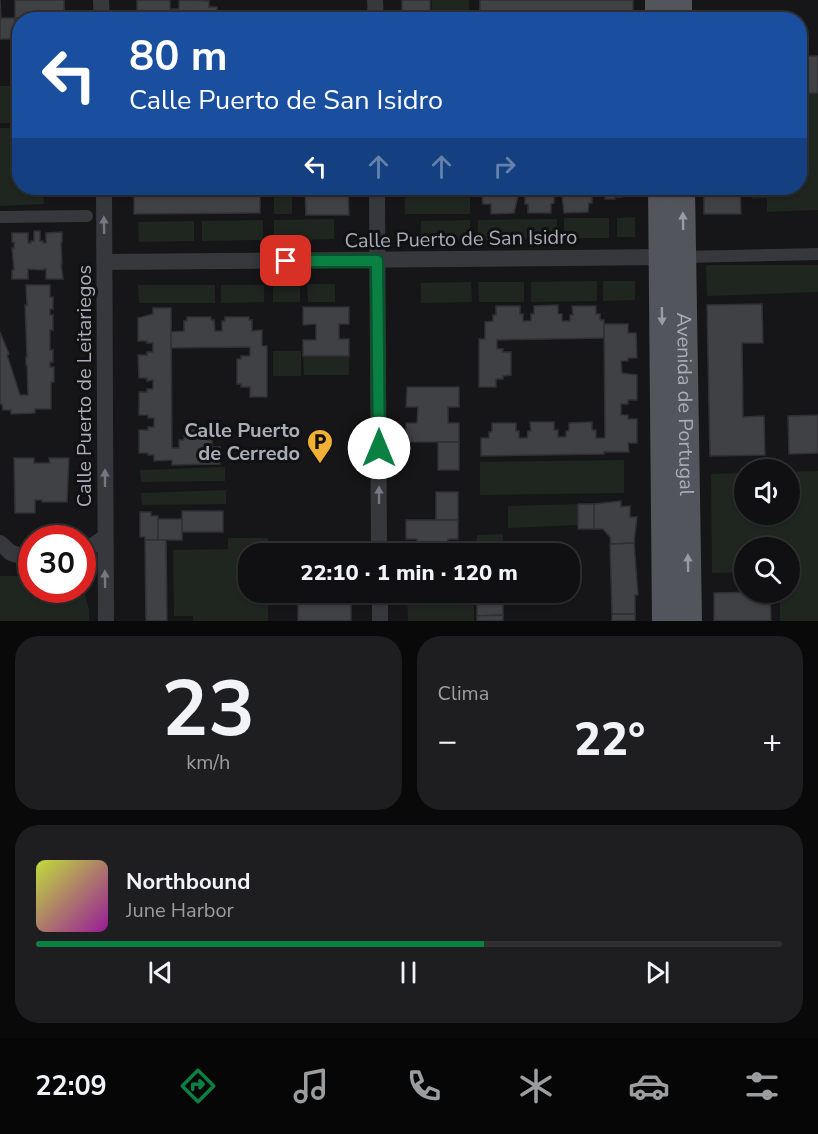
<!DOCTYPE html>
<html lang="es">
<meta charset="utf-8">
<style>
body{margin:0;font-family:"Nunito Sans",sans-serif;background:#1e1e20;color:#f1f3f6;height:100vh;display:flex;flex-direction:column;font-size:22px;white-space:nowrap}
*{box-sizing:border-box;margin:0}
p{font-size:20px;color:#9c9d9f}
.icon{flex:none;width:33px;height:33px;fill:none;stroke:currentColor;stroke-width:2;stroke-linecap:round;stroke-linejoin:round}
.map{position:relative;height:621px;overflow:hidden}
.details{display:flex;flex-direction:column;gap:15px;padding:15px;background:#09090a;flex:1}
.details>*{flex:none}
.guide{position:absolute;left:12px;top:12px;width:795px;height:183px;border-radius:24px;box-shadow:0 2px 4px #0004,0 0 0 2px #303032;background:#1a4fa0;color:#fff;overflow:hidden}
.controls{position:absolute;left:734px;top:459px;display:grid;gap:12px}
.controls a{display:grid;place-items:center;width:66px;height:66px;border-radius:50%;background:#101012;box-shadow:0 2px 4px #0004,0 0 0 2px #303032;font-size:30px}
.speed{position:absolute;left:18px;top:525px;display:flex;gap:12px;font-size:30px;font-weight:700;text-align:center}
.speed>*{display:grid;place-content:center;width:78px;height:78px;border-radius:50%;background:#101012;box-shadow:0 2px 4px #0004,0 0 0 2px #303032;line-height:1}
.speed .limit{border:9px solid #d22;background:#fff;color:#111}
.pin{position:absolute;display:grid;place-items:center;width:51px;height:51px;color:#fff;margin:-26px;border-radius:12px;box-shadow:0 3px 9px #0006}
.me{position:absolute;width:66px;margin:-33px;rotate:0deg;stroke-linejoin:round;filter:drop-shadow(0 0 4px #0008)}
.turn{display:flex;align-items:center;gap:21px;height:126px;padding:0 18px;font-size:27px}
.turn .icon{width:78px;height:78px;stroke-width:2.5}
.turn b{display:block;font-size:42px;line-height:51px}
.lanes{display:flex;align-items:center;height:57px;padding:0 18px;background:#0003;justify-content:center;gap:30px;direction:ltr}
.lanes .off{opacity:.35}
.big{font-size:45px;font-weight:800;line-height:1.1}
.details .tile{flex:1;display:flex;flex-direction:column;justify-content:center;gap:9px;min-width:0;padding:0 21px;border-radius:24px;background:#1e1e20}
.details .dial{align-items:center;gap:0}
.dial b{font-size:78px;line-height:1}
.song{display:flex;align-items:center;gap:18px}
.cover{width:72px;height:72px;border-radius:9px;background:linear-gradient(135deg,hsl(70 70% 55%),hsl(300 70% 35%))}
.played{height:6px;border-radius:3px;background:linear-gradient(90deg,#0b8043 60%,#303032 60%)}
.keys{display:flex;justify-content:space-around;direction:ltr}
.heat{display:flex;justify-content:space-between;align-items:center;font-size:33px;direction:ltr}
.details .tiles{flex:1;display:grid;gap:15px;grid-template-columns:1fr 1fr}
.tile:last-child{grid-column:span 2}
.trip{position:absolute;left:238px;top:543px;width:342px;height:60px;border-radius:24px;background:#101012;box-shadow:0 2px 4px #0004,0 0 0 2px #303032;font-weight:800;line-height:60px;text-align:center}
.tabs{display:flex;height:96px;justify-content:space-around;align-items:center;background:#060607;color:#9c9d9f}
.tabs .icon{width:42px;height:42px}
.tabs .current{color:#0b8043}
.tabs b{font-size:27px;color:#f1f3f6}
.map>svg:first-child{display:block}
.green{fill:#1e261f}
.building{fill:#404145;stroke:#303034;stroke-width:1.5}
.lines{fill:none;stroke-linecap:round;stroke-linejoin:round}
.pedestrian{stroke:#37383d;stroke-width:12}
.minor{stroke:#37383d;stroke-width:16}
.primary{stroke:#53555c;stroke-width:26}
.oneway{fill:#979ba6}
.oneway2{fill:#757881}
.route-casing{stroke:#07532c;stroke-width:15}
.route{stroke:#0b8043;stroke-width:10}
.labels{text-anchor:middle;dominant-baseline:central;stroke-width:6;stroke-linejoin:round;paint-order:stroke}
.street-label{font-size:20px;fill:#a8adb8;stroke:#111113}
.poi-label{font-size:20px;font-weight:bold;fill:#a8adb8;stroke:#111113;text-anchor:end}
</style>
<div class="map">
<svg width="818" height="621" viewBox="0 0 818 621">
<rect width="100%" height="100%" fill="#161618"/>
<!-- green -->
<g class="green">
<rect x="432" y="0" width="37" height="19"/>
<rect x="0" y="86" width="19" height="37"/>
<polygon points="818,93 818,210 767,212 767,198 752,199 752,188 800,188 800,94"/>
<polygon points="0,128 19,128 20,188 43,188 44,204 0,206"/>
<rect x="274" y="188" width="18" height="26"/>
<rect x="405" y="188" width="65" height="26"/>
<polygon points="635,217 635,237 617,237 617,218"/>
<rect x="564" y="218" width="45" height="20"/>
<polygon points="334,219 334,239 274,241 274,220"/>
<polygon points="557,219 557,239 478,240 478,220"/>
<polygon points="263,220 263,240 202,241 202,221"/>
<polygon points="470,220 470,240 421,241 421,221"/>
<polygon points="194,221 194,241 139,242 138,222"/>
<polygon points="706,265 818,265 818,292 707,296"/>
<polygon points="597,281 597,301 531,302 531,282"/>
<polygon points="603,281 635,281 635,300 603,301"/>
<polygon points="471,282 472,302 421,303 421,283"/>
<polygon points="478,282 524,282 524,302 479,302"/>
<rect x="273" y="284" width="27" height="18"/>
<polygon points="307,284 335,284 335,302 308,302"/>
<polygon points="138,285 215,285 215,303 139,303"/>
<polygon points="221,285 264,285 264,302 221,303"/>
<rect x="273" y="351" width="28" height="25"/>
<polygon points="303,356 349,356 349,375 304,375"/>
<polygon points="624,460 624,493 480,495 480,462"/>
<polygon points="225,467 225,481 141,482 140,470"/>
<polygon points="818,471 818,621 780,621 780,593 789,592 789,548 744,548 744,572 712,573 711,474 744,473 744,514 789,514 789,472"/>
<polygon points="226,490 226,504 142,505 141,493"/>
<polygon points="578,504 578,525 508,528 508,506"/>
<polygon points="503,534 503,553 477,553 477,535"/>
<polygon points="228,538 268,538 268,553 249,554 249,592 268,593 268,621 193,621 193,616 174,616 173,550 228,549"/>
<polygon points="0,576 31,576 32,590 83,588 89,609 89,621 0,621"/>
<polygon points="407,593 474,593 474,621 408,621"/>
</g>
<!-- building -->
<g class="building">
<polygon points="0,0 1,18 15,18 15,39 0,39"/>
<polygon points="15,0 64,0 64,17 47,17 47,20 15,18"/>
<polygon points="137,0 170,0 170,20 145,20 145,15 137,15"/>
<polygon points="182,0 209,1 209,7 217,7 217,20 170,20 170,9 179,9 179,1"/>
<rect x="402" y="0" width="28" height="20"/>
<polygon points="480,0 633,0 633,15 480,17"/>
<polygon points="33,17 33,20 20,20 20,72 15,72 15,18"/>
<polygon points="800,56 818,56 818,93 800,94"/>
<polygon points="134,188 264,188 264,194 260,194 260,213 134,214"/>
<polygon points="305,188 348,188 349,215 306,215"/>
<polygon points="481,188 634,188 622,188 622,197 615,197 615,199 605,199 605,195 592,195 592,203 589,203 588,212 564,213 562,196 554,196 554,203 551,204 551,213 528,213 528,204 525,204 525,196 518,196 514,213 491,214 491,204 483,204"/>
<polygon points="704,188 740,188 741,214 704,214"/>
<polygon points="34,231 40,231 40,241 43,241 43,243 46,243 46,233 62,232 62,242 61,242 62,264 61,264 63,279 46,279 46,269 43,269 43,270 28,269 28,279 12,279 12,270 14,270 12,248 14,248 14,242 12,242 12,233 28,233 28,243 31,243 31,241 34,241"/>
<polygon points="26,285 50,285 50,297 53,297 53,309 50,309 50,315 53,315 53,330 50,330 50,350 53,350 53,362 50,362 50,367 54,367 54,382 51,382 51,409 35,409 35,413 11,414 11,410 3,410 2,404 0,404 0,332 9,354 7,355 20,395 28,395 27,365 26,365 26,357 27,357 25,305 27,305"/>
<polygon points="762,304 763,343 742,343 743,417 764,416 765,455 710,456 707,305"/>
<polygon points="558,305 558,314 562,314 562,321 570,321 570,315 573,315 572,306 596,306 596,314 600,314 600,320 604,320 604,338 497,340 497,349 503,349 502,352 511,352 511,375 503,376 503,379 496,379 496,387 479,387 479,339 485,339 485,322 493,321 493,315 496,315 496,306 520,306 520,314 523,314 523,321 531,321 531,314 534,314 534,306"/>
<polygon points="303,307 349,307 349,324 339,324 339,339 349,339 349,356 303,356 303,340 316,340 316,324 303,325"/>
<polygon points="153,308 171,308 172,448 179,448 179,440 184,440 184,430 208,430 208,440 212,440 212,447 220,447 220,464 172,465 172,460 154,461 154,455 148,455 148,453 139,453 139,430 148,430 148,427 154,427 154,418 148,418 148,415 139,415 139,392 147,392 147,389 153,389 153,380 147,381 147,378 139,378 138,355 147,355 147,352 153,352 153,343 147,343 147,341 138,341 138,318 153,314"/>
<polygon points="187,317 211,317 211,320 214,320 215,331 222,331 222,321 225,321 225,317 249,317 249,320 252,320 252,331 262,330 262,346 267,346 267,397 250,397 250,387 241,387 241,384 237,384 237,359 241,359 241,356 250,356 250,347 171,348 171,332 184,331 184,321 187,321"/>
<polygon points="604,324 628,324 628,333 636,333 637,358 628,358 628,361 621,361 622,373 637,375 637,400 628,400 628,404 621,404 621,415 628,415 628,419 637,419 637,443 628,443 629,452 604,452 604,454 481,456 481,438 489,438 489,432 492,432 492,423 516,423 516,431 519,431 519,438 527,438 528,431 531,431 530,422 554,422 554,430 558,430 558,437 566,437 566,431 569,431 569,423 592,422 592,430 596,430 596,438 605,438"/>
<polygon points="407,387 459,387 459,407 448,407 448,423 459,423 459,442 406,442 406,423 417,423 418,407 406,407"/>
<polygon points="818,415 818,453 789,454 788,416"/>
<rect x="438" y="442" width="21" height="28"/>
<polygon points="14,458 34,458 34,463 50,463 49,458 69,458 67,502 42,502 42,500 35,500 35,513 15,513"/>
<rect x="436" y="492" width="22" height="28"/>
<polygon points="621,501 621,507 630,506 630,517 637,517 634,543 611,544 610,537 603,529 594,529 594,504"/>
<rect x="578" y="504" width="16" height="25"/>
<rect x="182" y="511" width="41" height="21"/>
<polygon points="140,512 151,512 151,516 158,516 158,540 145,540 145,537 140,537"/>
<rect x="158" y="519" width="24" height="21"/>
<polygon points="406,520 458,520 458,539 448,539 447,554 417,554 417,539 406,539"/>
<polygon points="145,540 166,540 167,621 146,621"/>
<polygon points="634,543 638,595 635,595 635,614 612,614 610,544"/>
<rect x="306" y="592" width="45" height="11"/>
<polygon points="770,592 771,621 714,621 714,593"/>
<polygon points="503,599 503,615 477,616 477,600"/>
<rect x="298" y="603" width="53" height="18"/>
<rect x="612" y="614" width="23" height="7"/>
<polygon points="503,615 503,621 477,621 477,616"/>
</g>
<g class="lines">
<!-- pedestrian -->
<g class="pedestrian">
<polyline points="0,217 87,216"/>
<polyline points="683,257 818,254"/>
</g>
<!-- minor -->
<g class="minor">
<polyline points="101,0 102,20"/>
<polyline points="375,0 376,20"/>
<polyline points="104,188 106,621"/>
<polyline points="377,188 379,554"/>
<polyline points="105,262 671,257"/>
<polyline points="0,543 11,553 32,559"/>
<polyline points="82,553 105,537"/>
<polyline points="380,592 380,621"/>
</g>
<!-- primary -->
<g class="primary">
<polyline points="658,0 658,20"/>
<polyline points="679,0 679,20"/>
<polyline points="661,188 665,621"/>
<path id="s1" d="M682 188 689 621"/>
</g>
</g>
<!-- one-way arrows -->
<defs><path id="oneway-solid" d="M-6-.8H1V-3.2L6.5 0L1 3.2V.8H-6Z" transform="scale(1.5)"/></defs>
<g class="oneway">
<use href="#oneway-solid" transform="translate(683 221) rotate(-91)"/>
<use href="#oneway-solid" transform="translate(662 316) rotate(89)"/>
<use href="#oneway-solid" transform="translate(688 563) rotate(-91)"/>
</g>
<g class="oneway2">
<use href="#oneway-solid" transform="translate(104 225) rotate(-91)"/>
<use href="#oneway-solid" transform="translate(105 478) rotate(-90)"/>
<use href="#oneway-solid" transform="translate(379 495) rotate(-90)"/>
<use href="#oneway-solid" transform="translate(105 579) rotate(-91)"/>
</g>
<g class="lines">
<defs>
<polyline id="route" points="286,261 377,261 379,448"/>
</defs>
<!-- route casing -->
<use href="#route" class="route-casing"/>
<!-- route -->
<use href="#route" class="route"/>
</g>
<!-- icons -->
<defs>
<symbol id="parking-pin" viewBox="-11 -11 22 30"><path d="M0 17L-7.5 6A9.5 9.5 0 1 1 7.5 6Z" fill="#f2b134" stroke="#111113"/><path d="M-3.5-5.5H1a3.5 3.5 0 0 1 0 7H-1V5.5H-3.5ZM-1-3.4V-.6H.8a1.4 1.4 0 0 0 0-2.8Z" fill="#111"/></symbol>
</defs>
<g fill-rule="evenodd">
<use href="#parking-pin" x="305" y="427" width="30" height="40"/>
</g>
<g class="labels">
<!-- street labels -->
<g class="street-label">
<text transform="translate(461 239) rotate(-1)">Calle Puerto de San Isidro</text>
<text transform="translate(84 386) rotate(-90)">Calle Puerto de Leitariegos</text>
<text stroke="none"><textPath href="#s1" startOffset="216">Avenida de Portugal</textPath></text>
</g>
<!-- poi labels -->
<g class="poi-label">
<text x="300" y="430">Calle Puerto<tspan x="300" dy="23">de Cerredo</tspan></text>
</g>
</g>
</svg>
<div class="controls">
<a><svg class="icon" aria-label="sound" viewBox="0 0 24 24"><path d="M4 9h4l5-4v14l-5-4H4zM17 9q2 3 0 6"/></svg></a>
<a><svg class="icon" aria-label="search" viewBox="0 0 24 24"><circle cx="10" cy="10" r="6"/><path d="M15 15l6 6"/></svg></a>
</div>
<div class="speed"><div class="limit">30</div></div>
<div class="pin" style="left:286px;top:261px;background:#d93025"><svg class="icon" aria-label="arrive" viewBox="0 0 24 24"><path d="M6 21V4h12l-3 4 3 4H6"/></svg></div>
<svg class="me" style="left:379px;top:448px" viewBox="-20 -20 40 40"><circle r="19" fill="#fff"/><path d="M0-13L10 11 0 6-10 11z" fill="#0b8043"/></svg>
<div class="trip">22:10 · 1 min · 120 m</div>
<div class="guide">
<div class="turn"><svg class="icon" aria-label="left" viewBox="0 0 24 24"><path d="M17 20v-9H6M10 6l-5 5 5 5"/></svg><div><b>80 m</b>Calle Puerto de San Isidro</div></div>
<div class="lanes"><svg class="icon" aria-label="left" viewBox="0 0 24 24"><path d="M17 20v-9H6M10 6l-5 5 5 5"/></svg><svg class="icon off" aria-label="ahead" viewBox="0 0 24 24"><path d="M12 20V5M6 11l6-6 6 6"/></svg><svg class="icon off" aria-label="ahead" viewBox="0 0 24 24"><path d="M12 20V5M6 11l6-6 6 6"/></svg><svg class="icon off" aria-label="right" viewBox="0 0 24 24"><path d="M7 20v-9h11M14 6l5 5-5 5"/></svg></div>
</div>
</div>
<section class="details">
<div class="tiles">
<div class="tile dial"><b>23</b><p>km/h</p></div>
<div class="tile"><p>Clima</p>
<div class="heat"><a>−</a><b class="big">22°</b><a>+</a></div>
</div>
<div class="tile">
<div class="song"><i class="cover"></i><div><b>Northbound</b><p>June Harbor</p></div></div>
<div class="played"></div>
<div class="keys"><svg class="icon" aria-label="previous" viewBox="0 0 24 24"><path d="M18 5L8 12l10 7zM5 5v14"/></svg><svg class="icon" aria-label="pause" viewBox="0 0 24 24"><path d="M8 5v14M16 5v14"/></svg><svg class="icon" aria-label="next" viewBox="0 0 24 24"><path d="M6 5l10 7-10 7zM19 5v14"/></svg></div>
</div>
</div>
</section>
<nav class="tabs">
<b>22:09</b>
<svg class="icon current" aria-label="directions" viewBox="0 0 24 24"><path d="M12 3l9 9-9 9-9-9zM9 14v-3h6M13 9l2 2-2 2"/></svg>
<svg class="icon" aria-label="music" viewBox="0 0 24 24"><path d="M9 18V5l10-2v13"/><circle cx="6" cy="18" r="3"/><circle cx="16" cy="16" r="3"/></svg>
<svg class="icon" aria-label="phone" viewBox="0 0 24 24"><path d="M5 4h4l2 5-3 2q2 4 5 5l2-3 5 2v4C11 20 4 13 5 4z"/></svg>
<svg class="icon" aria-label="climate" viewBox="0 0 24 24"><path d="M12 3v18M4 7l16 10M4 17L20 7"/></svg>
<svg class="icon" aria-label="car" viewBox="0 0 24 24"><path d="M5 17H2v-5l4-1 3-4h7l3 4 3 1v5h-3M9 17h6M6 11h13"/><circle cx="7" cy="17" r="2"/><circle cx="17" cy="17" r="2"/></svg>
<svg class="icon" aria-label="filters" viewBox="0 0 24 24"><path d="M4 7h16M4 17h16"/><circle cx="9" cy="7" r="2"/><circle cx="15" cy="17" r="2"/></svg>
</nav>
